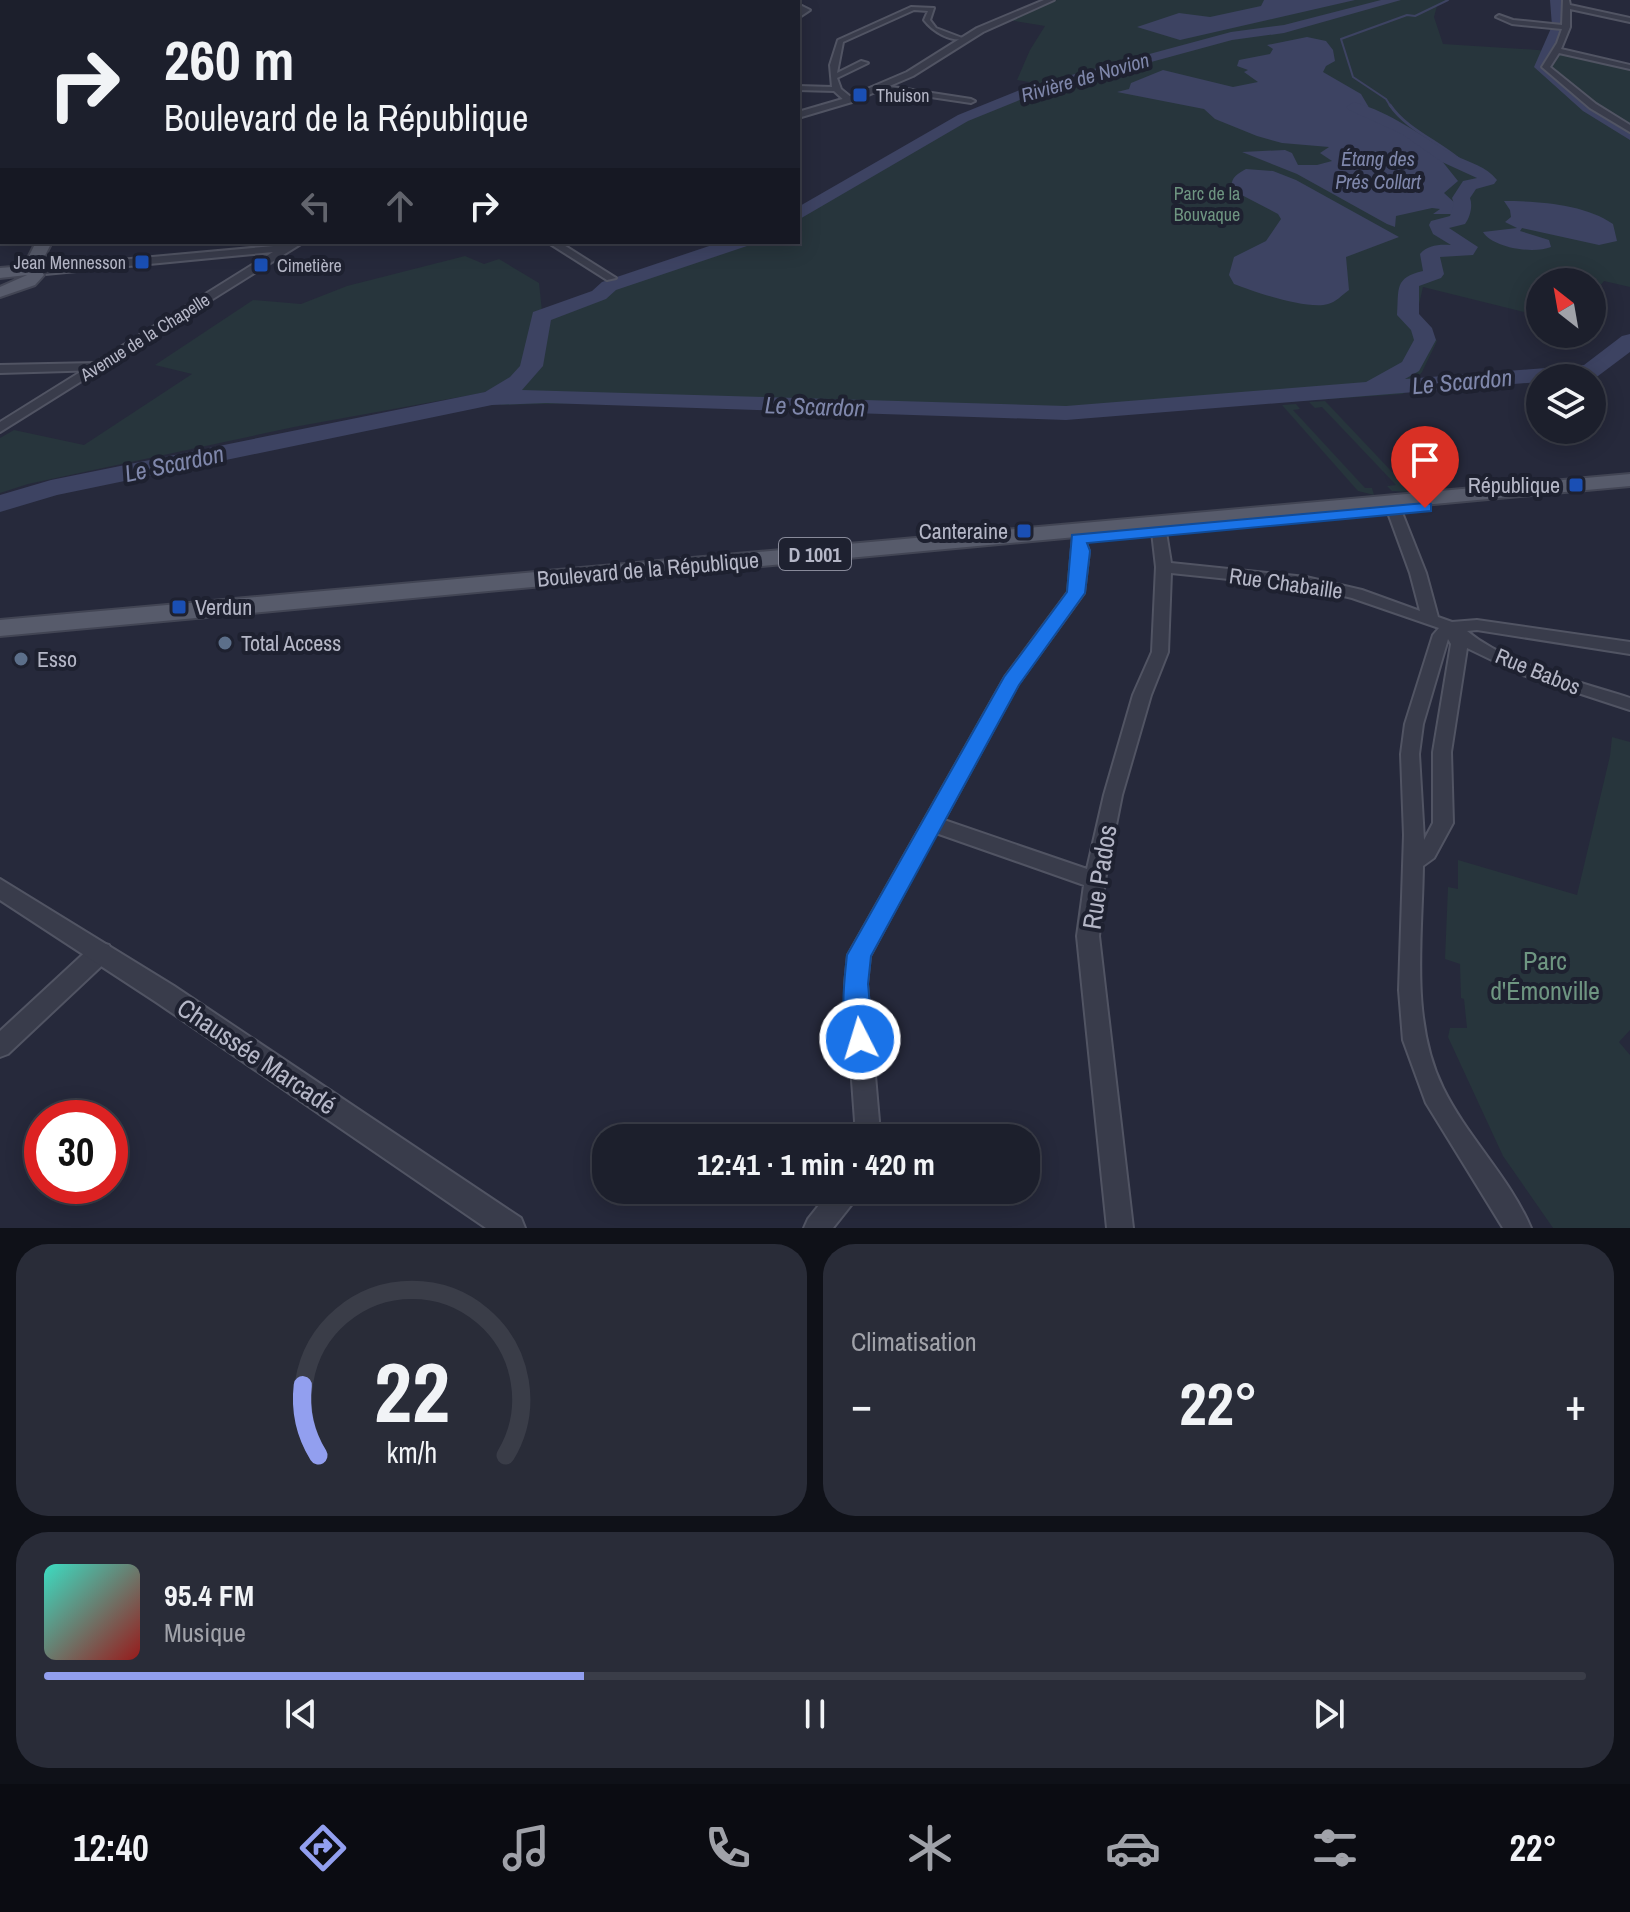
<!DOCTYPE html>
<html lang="fr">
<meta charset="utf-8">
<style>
body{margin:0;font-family:"Archivo Narrow",sans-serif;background:#292c38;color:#f1f3f6;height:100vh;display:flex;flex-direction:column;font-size:30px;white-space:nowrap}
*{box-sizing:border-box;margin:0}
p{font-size:26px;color:#a0a2a9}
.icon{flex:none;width:44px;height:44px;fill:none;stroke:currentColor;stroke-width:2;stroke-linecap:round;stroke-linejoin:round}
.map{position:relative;height:1228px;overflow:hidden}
.details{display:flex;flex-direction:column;gap:16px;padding:16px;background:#0f1118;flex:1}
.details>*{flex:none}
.banner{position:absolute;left:0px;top:0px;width:800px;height:244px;box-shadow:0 4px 20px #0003,0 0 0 2px #3a3d48;background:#1c1f2c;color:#f1f3f6;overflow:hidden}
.needle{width:52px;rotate:329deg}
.buttons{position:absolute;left:1526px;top:268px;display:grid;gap:16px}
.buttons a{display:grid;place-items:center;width:80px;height:80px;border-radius:50%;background:#1c1f2c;box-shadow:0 4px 20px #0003,0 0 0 2px #3a3d48;font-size:40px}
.speed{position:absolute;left:24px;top:1100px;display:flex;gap:16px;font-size:40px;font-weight:700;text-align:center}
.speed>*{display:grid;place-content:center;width:104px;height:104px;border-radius:50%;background:#1c1f2c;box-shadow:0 4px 20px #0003,0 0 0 2px #3a3d48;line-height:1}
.speed .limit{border:12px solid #d22;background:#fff;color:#111}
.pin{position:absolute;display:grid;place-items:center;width:68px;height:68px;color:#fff;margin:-82px -34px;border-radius:50% 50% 50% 0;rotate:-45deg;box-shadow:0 0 8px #0007}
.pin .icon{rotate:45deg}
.me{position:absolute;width:88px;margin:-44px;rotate:355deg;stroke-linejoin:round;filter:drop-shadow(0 0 6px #0008)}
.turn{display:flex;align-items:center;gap:28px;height:168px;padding:0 32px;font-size:36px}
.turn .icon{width:104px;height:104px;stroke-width:2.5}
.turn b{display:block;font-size:56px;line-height:68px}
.lanes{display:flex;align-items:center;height:76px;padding:0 32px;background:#0003;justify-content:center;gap:40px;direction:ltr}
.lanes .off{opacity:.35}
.big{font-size:60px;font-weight:700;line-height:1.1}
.details .tile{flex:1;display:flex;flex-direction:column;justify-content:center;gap:12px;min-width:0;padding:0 28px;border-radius:32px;background:#292c38}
.details .dial{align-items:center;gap:0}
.dial svg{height:208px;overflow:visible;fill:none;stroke:#3a3d48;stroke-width:7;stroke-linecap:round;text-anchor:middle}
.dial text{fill:#f1f3f6;stroke:none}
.song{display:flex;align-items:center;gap:24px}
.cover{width:96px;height:96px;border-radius:12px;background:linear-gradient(135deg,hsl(170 70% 55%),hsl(0 70% 35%))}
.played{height:8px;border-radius:4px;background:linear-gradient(90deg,#929fef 35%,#3a3d48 35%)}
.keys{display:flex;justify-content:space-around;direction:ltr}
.heat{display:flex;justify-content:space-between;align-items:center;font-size:44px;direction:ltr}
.details .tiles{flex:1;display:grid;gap:16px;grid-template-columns:1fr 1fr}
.tile:last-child{grid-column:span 2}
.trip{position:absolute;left:592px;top:1124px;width:448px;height:80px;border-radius:32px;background:#1c1f2c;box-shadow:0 4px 20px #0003,0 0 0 2px #3a3d48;font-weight:700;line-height:80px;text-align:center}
.tab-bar{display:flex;height:128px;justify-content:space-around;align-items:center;background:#0b0c12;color:#a0a2a9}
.tab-bar .icon{width:56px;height:56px}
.tab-bar .on{color:#929fef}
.tab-bar b{font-size:36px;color:#f1f3f6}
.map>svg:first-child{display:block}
.green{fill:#27353c}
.water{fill:#3d4362}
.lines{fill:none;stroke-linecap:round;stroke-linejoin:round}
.stream-far1{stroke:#3d4362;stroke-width:2}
.stream{stroke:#3d4362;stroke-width:3}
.river{fill:#3d4362;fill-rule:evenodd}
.minor-casing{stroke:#515463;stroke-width:4}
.tertiary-casing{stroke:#515463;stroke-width:4}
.primary-casing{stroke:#424554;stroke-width:4}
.minor{fill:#393c4b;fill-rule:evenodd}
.tertiary{fill:#393c4b;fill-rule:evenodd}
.primary{fill:#575b6b;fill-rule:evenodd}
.route{fill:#1a73e8;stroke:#114b97;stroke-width:2}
.transit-dot{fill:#1a4fb4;stroke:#1e2130;stroke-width:3}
.service-dot{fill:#5c6f8a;stroke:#1e2130;stroke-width:3}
.labels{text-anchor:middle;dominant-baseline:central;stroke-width:8;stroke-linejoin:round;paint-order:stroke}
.far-poi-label{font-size:18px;fill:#b5b7c7;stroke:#1e2130;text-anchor:start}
.far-park-label{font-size:18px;fill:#6e9581;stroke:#1e2130}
.far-street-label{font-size:18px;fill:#b5b7c7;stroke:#1e2130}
.far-water-label{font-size:20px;font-style:italic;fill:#7f87ab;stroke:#1e2130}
.shield{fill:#1e2130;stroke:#888a9a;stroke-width:2}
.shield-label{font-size:20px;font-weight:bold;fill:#b5b7c7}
.poi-label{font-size:22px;fill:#b5b7c7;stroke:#1e2130;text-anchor:start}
.street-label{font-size:22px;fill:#b5b7c7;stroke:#1e2130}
.water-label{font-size:24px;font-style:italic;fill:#7f87ab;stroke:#1e2130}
.near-street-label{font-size:26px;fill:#b5b7c7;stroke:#1e2130}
.near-park-label{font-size:26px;fill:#6e9581;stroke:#1e2130}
</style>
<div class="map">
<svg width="1630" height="1228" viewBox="0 0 1630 1228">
<rect width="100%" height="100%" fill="#26293b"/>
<!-- green -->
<g class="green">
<polygon points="1057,0 1448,0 1437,6 1434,17 1443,44 1538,50 1630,67 1630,287 1604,281 1592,296 1592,282 1540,282 1540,316 1423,287 1417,313 1437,341 1422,372 1403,394 1062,417 598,403 500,405 539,370 552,315 604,297 616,289 611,283 731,242 798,242 798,211 961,117 1041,84 1017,80 1030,50 1045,26 1008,20"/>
<path d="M465 256 484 264 499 259 539 283 542 311C509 350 549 366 482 393L294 427 28 484 0 493V438L14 430 84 445 192 374 155 365 253 300 301 304 347 286Z"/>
<polygon points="1325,401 1411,492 1392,491 1387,486 1396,485 1322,407 1315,408 1309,402"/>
<polygon points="1296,404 1300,409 1293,410 1365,488 1372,488 1374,495 1358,491 1282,405"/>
<polygon points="1612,737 1630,742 1630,1030 1619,1042 1630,1055 1630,1228 1553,1228 1503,1156 1448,1037 1450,1028 1467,1028 1464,999 1461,998 1460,964 1445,959 1448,887 1458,889 1458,860 1577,895 1610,756"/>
</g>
<!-- water -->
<g class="water">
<polygon points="1264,0 1355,0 1180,40 1137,27 1179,13 1210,17 1261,6"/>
<polygon points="1307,37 1326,41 1333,50 1335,61 1326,66 1323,72 1361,94 1371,111 1438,156 1458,181 1444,193 1456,204 1452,214 1433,214 1440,209 1432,208 1396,216 1395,227 1387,224 1297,174 1242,152 1285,150 1292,153 1298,165 1317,165 1332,161 1320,153 1329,147 1282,143 1257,136 1215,119 1204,109 1117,92 1129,89 1131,83 1163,70 1233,87 1258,82 1244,72 1248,70 1237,66 1239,60 1270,54 1273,49 1267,45"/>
<path d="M1246 169 1273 171 1296 180 1399 237 1346 257 1349 290C1342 295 1336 302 1328 304 1308 310 1254 292 1234 284L1229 275 1234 257 1266 241 1281 219 1278 214 1232 190C1230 178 1236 175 1246 169Z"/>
<path d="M1504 201C1538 201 1585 204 1613 224L1617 241 1599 245 1522 228 1520 231 1549 240 1551 247C1533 254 1493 248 1483 232L1517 228 1505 222 1511 217 1510 210Z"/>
</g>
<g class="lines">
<!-- stream-far1 -->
<polyline class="stream-far1" points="1391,107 1386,99 1353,77 1341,39 1407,15 1415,16 1448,0"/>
<!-- stream -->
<path class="stream" d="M1390 105C1406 129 1439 142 1461 161"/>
<!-- river -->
<g class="river">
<polygon points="1381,0 1401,0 1284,33 1232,40 1037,93 968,121 798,220 798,207 958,115 1027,87 1231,32 1284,25"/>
<polygon points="1550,0 1562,0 1565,26 1548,66 1593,105 1630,128 1630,140 1583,111 1534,67 1552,26"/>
<path d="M1354 102C1392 113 1421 136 1454 155 1470 163 1486 166 1497 180L1494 184 1476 189 1470 198C1473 206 1470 217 1465 224L1449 228 1478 247 1473 255 1440 257 1444 274 1441 278 1419 286V314L1432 328 1436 340 1419 371 1405 379 1584 365 1622 336 1630 334V352L1598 376 1590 378H1540V382L1066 420 546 403 492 405 57 495 0 512V495L51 480 485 392 510 377 520 366 533 312 592 291 602 282 721 242H750L747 246 616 290 606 299 551 320 543 366 522 390 1066 406 1366 382 1402 362 1414 340 1411 330 1397 315C1399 288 1394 278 1423 271L1420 254C1427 245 1440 244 1451 245L1433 234 1429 225 1431 221 1450 216 1454 204 1452 198 1463 181 1477 178 1442 162 1402 134 1349 110 1346 107Z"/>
</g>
<defs>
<g id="minor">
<polygon points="753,0 756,1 757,2 750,2"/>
<polygon points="1563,0 1569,0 1570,5 1630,18 1630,22 1570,9 1570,27 1561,49 1630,65 1630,69 1559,53 1550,67 1596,104 1630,125 1630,132 1590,108 1542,67 1557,43 1562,29 1512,24 1496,17 1499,15 1513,20 1562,25"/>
<polygon points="798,4 810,10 798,18 798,13 802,10 798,8"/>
<path d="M911 7 934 8 930 20 936 28 965 39C951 42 933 32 924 20L928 11 914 10 843 42 837 73 861 61 868 63 837 78 841 89 852 98V102H846L834 91 798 90V86L832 87 830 65 838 40Z"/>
<polygon points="880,85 971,99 975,101 971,103 877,89"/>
<polygon points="547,242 559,242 616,278 607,280"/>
<polygon points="97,363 103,367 101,370 0,373 0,365"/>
<path d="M1394 506 1401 510 1426 573 1438 617 1452 622 1477 620 1630 642V654L1477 630 1467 631C1510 666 1578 681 1630 698V710L1523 675 1467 648 1451 752 1453 823 1434 858 1423 866C1422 939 1410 1021 1443 1088 1467 1137 1510 1178 1531 1228H1503L1426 1103 1403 1040 1399 990 1404 835 1401 754 1405 724 1433 635 1439 628 1352 598 1306 587 1171 573 1168 652 1151 695 1122 795 1105 880 1099 936 1133 1228H1107L1077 936 1084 885 936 833 870 956 867 984 879 1121 877 1138H853L855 1121 845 984 848 955 1005 677 1068 592 1073 536H1083L1089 551 1084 593 1018 684 944 820 1087 869 1104 795 1133 695 1152 652 1156 567 1152 532 1154 529 1159 528 1166 532 1171 563 1306 577 1362 590 1420 611 1410 573 1387 510ZM1448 639 1451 644 1433 752V823L1424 840 1419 754 1423 724Z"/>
<polygon points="101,943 109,945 112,952 109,959 8,1054 0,1057 0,1031 93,945"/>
<polygon points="831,1190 860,1190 856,1199 833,1228 804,1228 808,1219"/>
</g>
<g id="tertiary">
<polygon points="1044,0 1054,0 983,32 913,76 852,102 798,118 798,112 846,98 907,72 977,28"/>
<polygon points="290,242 304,242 0,432 0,422 273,252 35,275 31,274 31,268 285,245"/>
<polygon points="0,879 174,986 521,1218 525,1228 486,1228 156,1002 0,900"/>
</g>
<g id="primary">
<polygon points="64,0 74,0 75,2 65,2"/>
<polygon points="36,242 52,242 39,267 44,275 35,285 0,297 0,287 27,275 0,278 0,268 24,266"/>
<polygon points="1630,474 1630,486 0,636 0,620"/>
</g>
</defs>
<!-- minor casing -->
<use href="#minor" class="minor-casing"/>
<!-- tertiary casing -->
<use href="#tertiary" class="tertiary-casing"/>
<!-- primary casing -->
<use href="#primary" class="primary-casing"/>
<!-- minor -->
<use href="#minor" class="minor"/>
<!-- tertiary -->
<use href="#tertiary" class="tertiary"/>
<!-- primary -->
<use href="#primary" class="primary"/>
</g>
<!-- route -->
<path class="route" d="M1425 503 1431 504V511L1087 543 1090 551 1085 593 1019 685 871 956 868 984 873 1039 870 1047 860 1051 851 1047C839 1021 844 983 847 955L1004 677 1067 592 1072 535Z"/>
<!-- markers -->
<g class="transit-dot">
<rect x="852" y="87" width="16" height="16" rx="4"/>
<rect x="134" y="254" width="16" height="16" rx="4"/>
<rect x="253" y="257" width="16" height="16" rx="4"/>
<rect x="1568" y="477" width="16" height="16" rx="4"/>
<rect x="1016" y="523" width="16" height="16" rx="4"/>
<rect x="171" y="599" width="16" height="16" rx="4"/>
</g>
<g class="service-dot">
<circle cx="225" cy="643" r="8"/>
<circle cx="21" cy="659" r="8"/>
</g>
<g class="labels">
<!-- far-poi labels -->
<g class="far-poi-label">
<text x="876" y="95">Thuison</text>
<text x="126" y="262" text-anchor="end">Jean Mennesson</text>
<text x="277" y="265">Cimetière</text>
</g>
<!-- far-park labels -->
<g class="far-park-label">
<text x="1207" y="193">Parc de la<tspan x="1207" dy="21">Bouvaque</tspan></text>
</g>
<!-- far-street labels -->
<g class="far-street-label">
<text transform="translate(145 337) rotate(-32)">Avenue de la Chapelle</text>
</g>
<!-- far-water labels -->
<g class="far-water-label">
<text transform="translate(1085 77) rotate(-16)">Rivière de Novion</text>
<text x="1378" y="158">Étang des<tspan x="1378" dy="23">Prés Collart</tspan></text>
</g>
<!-- shield labels -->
<rect class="shield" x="779" y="538" width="72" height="32" rx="6"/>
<g class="shield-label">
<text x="815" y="554">D 1001</text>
</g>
<!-- poi labels -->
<g class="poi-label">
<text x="1560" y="485" text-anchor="end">République</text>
<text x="1008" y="531" text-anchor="end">Canteraine</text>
<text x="195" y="607">Verdun</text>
<text x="241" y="643">Total Access</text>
<text x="37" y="659">Esso</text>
</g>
<!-- street labels -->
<g class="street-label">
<text transform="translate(648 569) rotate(-5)">Boulevard de la République</text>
<text transform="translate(1286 583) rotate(8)">Rue Chabaille</text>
<text transform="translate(1538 671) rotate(22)">Rue Babos</text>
</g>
<!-- water labels -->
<g class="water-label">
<text transform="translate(1462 381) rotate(-5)">Le Scardon</text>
<text transform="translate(815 406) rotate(2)">Le Scardon</text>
<text transform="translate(174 463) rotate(-12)">Le Scardon</text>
</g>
<!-- near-street labels -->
<g class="near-street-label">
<text transform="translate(1099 877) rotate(-81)">Rue Pados</text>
<text transform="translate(257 1056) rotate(34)">Chaussée Marcadé</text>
</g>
<!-- near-park labels -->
<g class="near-park-label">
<text x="1545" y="960">Parc<tspan x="1545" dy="30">d'Émonville</tspan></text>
</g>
</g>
</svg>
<div class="buttons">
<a><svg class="needle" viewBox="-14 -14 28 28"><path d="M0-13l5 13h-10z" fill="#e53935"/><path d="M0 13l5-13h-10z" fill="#a0a2a9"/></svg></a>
<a><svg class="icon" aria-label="layers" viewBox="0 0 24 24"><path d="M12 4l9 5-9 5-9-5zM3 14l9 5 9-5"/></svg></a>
</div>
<div class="speed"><div class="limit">30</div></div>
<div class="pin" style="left:1425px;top:508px;background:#d93025"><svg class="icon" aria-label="arrive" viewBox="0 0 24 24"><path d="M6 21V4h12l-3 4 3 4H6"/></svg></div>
<svg class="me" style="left:860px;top:1039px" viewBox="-20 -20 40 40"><circle r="17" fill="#1a73e8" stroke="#fff" stroke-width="3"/><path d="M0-11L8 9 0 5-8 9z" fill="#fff"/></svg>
<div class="trip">12:41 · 1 min · 420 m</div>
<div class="banner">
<div class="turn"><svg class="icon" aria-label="right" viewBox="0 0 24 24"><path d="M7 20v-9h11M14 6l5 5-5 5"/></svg><div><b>260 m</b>Boulevard de la République</div></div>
<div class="lanes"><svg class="icon off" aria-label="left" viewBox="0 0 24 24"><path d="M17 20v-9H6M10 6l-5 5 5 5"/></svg><svg class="icon off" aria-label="ahead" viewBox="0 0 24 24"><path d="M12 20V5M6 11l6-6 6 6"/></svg><svg class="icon" aria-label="right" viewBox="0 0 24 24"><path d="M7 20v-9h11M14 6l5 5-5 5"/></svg></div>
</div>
</div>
<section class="details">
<div class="tiles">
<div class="tile dial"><svg viewBox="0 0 100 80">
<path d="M14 69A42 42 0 1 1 86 69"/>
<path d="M14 69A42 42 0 0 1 8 42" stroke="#929fef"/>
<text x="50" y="56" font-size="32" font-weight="700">22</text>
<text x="50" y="72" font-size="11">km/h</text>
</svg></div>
<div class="tile"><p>Climatisation</p>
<div class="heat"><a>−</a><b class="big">22°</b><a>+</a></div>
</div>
<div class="tile">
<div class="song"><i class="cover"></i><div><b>95.4 FM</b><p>Musique</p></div></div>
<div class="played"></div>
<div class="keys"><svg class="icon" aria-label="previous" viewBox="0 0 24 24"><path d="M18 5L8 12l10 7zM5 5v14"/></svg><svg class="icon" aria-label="pause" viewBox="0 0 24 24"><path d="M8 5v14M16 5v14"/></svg><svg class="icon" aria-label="next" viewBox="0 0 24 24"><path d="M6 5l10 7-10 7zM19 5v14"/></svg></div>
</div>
</div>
</section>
<nav class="tab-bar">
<b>12:40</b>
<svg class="icon on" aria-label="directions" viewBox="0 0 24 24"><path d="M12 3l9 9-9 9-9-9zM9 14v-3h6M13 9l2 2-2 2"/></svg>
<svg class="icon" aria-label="music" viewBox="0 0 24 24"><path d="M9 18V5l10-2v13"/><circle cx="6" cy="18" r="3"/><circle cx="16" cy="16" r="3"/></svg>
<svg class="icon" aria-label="phone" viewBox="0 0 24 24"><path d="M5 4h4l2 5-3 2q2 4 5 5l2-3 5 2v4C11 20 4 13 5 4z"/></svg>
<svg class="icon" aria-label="climate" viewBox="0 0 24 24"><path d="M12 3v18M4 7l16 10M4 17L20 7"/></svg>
<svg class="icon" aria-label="car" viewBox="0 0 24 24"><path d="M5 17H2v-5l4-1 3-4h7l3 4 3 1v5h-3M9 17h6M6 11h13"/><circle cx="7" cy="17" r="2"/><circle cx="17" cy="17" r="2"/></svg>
<svg class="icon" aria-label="filters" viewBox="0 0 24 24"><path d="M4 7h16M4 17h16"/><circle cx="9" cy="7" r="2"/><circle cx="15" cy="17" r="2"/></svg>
<b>22°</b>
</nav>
